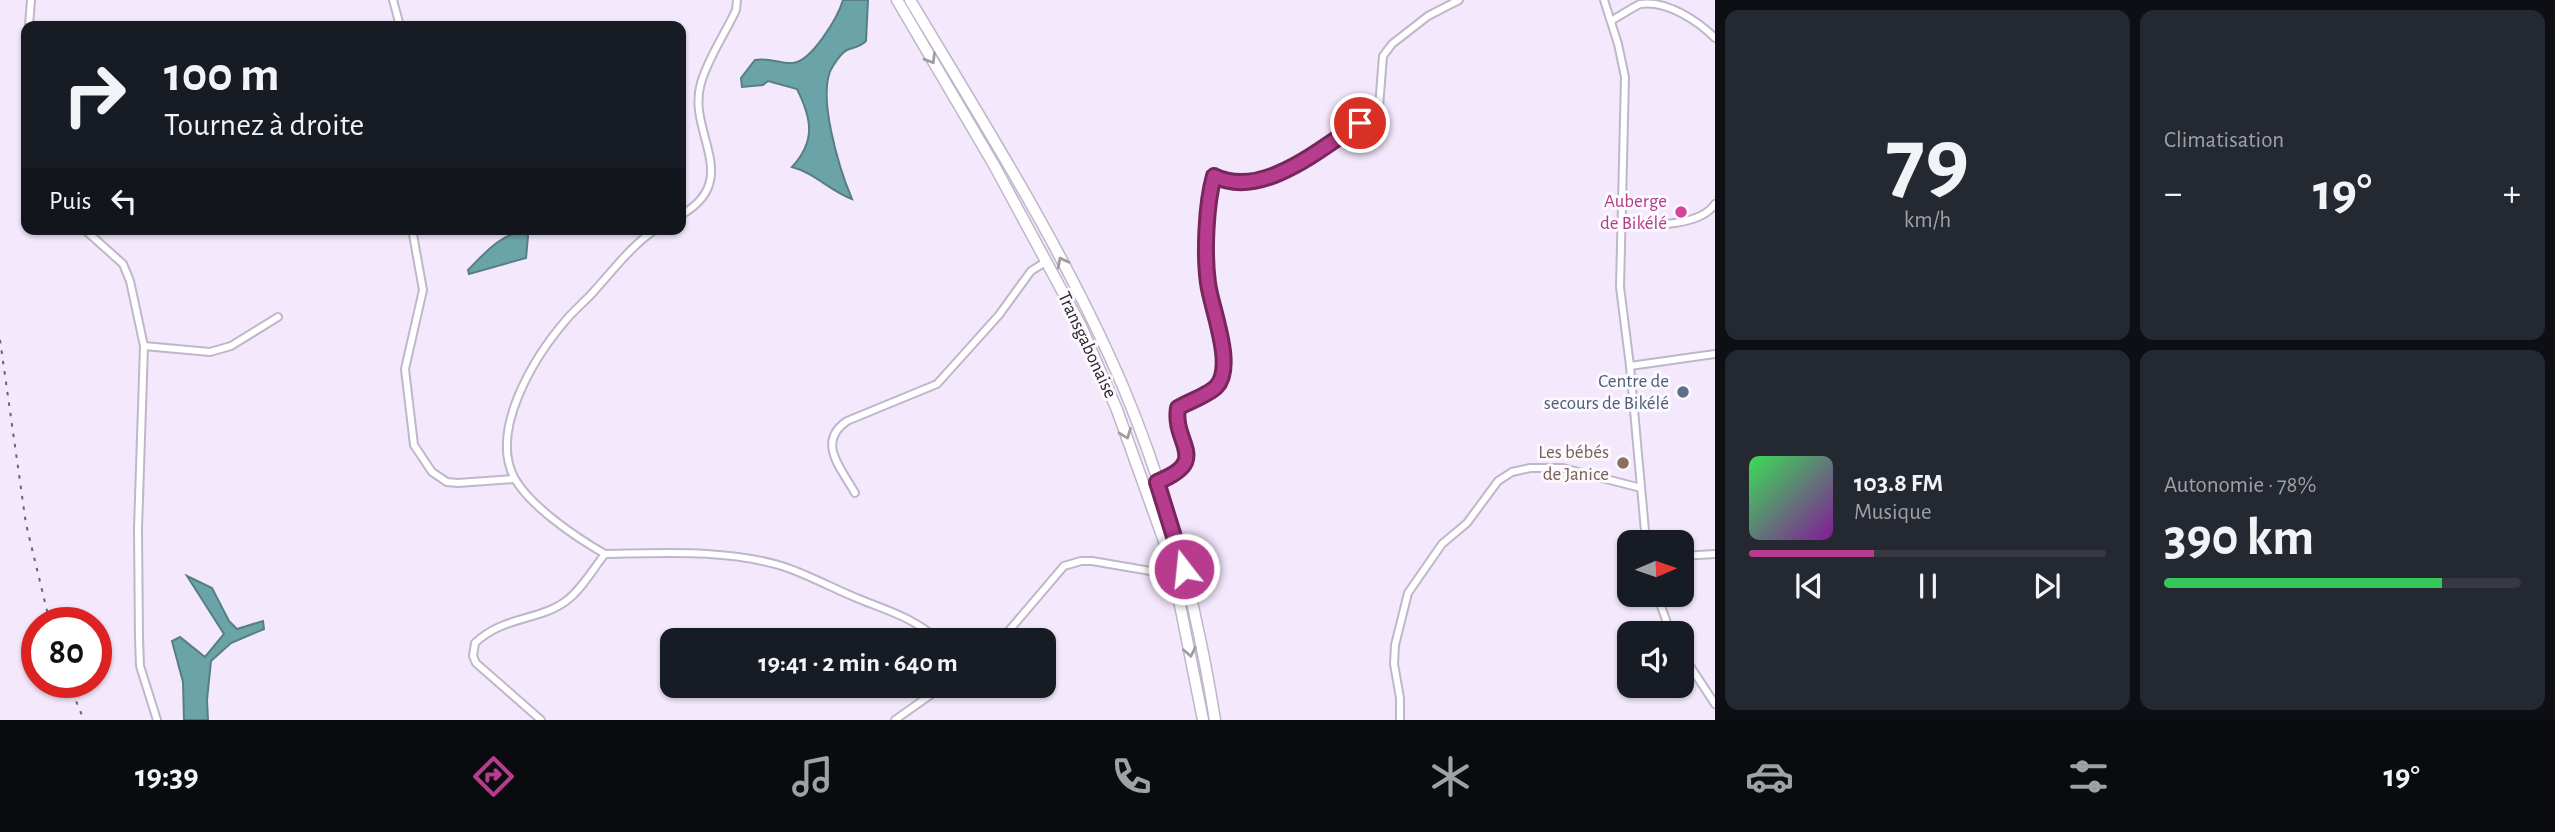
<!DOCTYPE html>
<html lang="fr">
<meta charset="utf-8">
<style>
body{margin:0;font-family:"Alegreya Sans",sans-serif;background:#242831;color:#f1f3f6;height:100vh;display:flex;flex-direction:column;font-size:26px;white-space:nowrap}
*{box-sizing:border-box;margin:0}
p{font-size:23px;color:#9ea1a6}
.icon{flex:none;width:38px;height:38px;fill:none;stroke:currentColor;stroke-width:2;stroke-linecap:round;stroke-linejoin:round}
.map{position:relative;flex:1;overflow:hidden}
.side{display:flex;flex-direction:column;gap:10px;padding:10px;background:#0d0f14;width:840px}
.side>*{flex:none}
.banner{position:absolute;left:21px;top:21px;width:665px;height:214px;border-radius:14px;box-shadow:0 2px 5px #0004;background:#171b24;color:#f1f3f6;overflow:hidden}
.needle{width:46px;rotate:88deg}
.fabs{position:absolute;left:1617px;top:530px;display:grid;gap:14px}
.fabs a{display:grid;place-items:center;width:77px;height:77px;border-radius:14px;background:#171b24;box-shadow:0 2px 5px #0004;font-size:35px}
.speed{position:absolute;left:21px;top:607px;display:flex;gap:14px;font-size:35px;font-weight:700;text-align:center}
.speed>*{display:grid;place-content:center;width:91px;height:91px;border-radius:50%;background:#171b24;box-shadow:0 2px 5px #0004;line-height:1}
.speed .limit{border:10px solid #d22;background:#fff;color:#111}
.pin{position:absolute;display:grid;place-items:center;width:60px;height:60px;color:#fff;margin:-30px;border:4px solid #fff;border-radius:50%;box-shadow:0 2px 7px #0007}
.me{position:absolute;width:77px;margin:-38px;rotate:344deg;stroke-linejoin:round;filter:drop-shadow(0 0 5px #0008)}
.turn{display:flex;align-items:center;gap:24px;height:147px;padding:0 28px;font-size:32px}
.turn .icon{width:91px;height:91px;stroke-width:2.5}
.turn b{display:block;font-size:49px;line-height:60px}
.then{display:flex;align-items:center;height:66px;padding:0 28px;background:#0003;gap:14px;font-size:26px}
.big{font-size:52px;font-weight:700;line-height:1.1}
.side .widget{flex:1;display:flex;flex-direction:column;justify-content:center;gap:10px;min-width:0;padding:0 24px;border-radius:14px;background:#242831}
.side .dial{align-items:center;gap:0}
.dial b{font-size:91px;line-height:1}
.song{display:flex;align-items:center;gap:21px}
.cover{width:84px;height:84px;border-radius:10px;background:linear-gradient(135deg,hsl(130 70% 55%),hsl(290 70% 35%))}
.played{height:7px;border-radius:4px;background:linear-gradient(90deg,#b73c8d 35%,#363941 35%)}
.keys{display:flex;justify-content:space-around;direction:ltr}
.heat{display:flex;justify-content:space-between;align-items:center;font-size:38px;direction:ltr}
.charge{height:10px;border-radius:5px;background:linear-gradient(90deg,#34c759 78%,#363941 0)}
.side .tiles{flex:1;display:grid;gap:10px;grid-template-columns:repeat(2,1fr)}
.trip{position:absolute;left:660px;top:628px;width:396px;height:70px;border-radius:14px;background:#171b24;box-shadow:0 2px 5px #0004;font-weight:700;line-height:70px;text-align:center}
.tab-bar{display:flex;height:112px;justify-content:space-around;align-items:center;background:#090b0e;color:#9ea1a6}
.tab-bar .icon{width:49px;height:49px}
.tab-bar .on{color:#b73c8d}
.tab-bar b{font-size:32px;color:#f1f3f6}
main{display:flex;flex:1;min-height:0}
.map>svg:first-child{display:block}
.water{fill:#6ba4a8;stroke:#577e83;stroke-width:2}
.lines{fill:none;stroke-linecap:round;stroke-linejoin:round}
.minor-casing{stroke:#c0b6c9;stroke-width:10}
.highway-casing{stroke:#c0b6c9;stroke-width:13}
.minor{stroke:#fff;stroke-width:6}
.highway{stroke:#fff;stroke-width:10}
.rail{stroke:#6a646f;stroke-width:2;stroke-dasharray:3.5 7;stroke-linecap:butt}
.oneway{stroke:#9f9da0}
.route-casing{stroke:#77275c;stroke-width:18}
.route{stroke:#b73c8d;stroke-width:12}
.hotel-dot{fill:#d1479c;stroke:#fbf9fd;stroke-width:2.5}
.service-dot{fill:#5c6f8a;stroke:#fbf9fd;stroke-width:2.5}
.education-dot{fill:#8d6e63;stroke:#fbf9fd;stroke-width:2.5}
.labels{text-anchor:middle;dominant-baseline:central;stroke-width:6;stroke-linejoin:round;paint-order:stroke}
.hotel-label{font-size:19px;fill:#b23c85;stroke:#fbf9fd;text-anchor:end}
.street-label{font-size:19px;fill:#29252c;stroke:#fbf9fd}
.service-label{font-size:19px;fill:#4e5e75;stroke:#fbf9fd;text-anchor:end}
.education-label{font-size:19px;fill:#785e54;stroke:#fbf9fd;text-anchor:end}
</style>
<main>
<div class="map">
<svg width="1715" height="720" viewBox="0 0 1715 720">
<rect width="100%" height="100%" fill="#f3e8fc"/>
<!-- water -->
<g class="water">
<path d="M843 0H868L866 41C860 47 855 47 847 50 841 53 836 61 833 66 815 92 840 171 852 199 830 191 815 173 792 167 816 141 812 119 797 89L768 81 763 85 742 87 741 78 755 60C769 57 780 64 793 63 812 61 838 17 843 0Z"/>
<path d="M525 231 528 236 526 258 469 274 468 270C485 253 500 234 525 231Z"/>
<polygon points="187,576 212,588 229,621 237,629 263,621 264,629 231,643 211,661 207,700 208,720 184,720 183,682 172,641 180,637 205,657 224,634"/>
</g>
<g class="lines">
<defs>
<g id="minor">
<polyline points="393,0 400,26"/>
<polyline points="1604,0 1618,44 1625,77 1620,287 1630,366 1646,542"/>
<path d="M1611 21C1621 15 1630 9 1640 4 1667 0 1698 21 1715 38"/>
<polyline points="29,26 31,0"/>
<path d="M681 215C744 179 686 132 701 83 708 58 725 34 736 10L737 0"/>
<path d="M1620 225C1646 225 1699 228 1715 204"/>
<polyline points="84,229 123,264 130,281 144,346 138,529 139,638 140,666 157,720"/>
<polyline points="412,229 423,290 405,369 414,445 432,472 447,482 458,483 514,479"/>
<polyline points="144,346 210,352 231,346 278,317"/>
<polyline points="1630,366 1715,354"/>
<path d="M1157 482C1212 460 1172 444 1178 408 1189 401 1207 396 1216 387 1236 367 1211 308 1208 283 1204 253 1206 204 1214 176 1226 182 1238 184 1252 183 1281 180 1356 127 1379 107L1383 56 1392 44 1428 16 1459 0"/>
<path d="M855 493C841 468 816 442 847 421L937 384 999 315 1031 271 1047 261"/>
<path d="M605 554C577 538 531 507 515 479 488 431 535 356 566 320 575 309 587 300 596 289 615 268 632 245 656 229"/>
<polyline points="1682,556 1715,554"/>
<polyline points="1657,595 1671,634"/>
<polyline points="1001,640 1064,566 1081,561 1092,561 1174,575"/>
<polyline points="1682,654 1715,704"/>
<path d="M541 720 476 663 473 656 475 643C503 616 539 621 566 601 582 589 593 569 605 554 664 553 728 549 785 567 811 576 834 589 859 599 889 611 914 618 938 640"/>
<polyline points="895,720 943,686"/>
<polyline points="1400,720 1400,698 1394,664 1395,645 1408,593 1442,544 1467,523 1498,481 1512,472 1530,468 1563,468 1641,488"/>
</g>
<g id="highway">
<polyline points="897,0 994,165 1081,326 1117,410 1164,541 1174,575 1203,720"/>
<path d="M910 0C986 127 1066 253 1124 389 1168 494 1197 608 1215 720"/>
</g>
</defs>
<!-- minor casing -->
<use href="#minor" class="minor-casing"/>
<!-- highway casing -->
<use href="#highway" class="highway-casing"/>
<!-- minor -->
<use href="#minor" class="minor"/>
<!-- highway -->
<use href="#highway" class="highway"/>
<!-- rail -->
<g class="rail">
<polyline points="0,340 26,524 50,623"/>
<polyline points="68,682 84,720"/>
</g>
</g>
<!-- one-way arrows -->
<defs><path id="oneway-chevron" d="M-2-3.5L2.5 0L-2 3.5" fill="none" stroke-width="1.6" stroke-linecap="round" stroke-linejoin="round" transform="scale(1.75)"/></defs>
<g class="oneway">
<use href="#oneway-chevron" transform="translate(931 59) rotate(59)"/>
<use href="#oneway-chevron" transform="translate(1062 262) rotate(-118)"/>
<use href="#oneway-chevron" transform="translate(1126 434) rotate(69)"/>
<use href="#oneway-chevron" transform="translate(1190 652) rotate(79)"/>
</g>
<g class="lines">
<defs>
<path id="route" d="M1184 569 1157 482C1212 460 1172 444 1178 408 1188 402 1208 395 1216 387 1236 367 1211 308 1208 283 1204 254 1206 204 1214 176 1262 200 1321 148 1360 123"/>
</defs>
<!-- route casing -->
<use href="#route" class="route-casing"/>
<!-- route -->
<use href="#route" class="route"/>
</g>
<!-- markers -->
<circle class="hotel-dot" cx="1681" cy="212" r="7"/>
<circle class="service-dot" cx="1683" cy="392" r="7"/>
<circle class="education-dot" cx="1623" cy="463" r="7"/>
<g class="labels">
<!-- hotel labels -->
<g class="hotel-label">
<text x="1667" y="201">Auberge<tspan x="1667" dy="22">de Bikélé</tspan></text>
</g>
<!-- street labels -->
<g class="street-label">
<text transform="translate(1087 345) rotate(65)">Transgabonaise</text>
</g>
<!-- service labels -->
<g class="service-label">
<text x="1669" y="381">Centre de<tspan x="1669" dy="22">secours de Bikélé</tspan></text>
</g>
<!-- education labels -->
<g class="education-label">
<text x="1609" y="452">Les bébés<tspan x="1609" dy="22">de Janice</tspan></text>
</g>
</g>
</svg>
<div class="fabs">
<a><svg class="needle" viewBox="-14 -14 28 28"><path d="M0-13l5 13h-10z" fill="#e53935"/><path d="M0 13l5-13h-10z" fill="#9ea1a6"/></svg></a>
<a><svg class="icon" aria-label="sound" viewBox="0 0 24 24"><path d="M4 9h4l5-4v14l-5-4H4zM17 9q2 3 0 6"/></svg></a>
</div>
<div class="speed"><div class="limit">80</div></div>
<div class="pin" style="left:1360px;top:123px;background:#d93025"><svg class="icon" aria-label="arrive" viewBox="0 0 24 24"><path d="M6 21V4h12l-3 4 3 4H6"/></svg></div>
<svg class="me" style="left:1184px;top:569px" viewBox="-20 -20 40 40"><circle r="17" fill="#b73c8d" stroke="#fff" stroke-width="3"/><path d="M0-11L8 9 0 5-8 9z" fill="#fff"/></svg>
<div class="trip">19:41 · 2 min · 640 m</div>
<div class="banner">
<div class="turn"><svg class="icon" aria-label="right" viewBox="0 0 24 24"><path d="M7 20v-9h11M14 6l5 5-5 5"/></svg><div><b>100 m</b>Tournez à droite</div></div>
<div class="then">Puis<svg class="icon" aria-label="left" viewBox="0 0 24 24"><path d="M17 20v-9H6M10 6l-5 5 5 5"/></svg></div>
</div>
</div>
<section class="side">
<div class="tiles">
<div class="widget dial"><b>79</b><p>km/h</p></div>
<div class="widget"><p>Climatisation</p>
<div class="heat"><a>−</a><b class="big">19°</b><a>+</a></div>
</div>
<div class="widget">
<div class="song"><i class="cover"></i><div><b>103.8 FM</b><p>Musique</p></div></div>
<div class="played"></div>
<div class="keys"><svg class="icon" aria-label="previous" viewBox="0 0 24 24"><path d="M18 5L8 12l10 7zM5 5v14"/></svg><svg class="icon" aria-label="pause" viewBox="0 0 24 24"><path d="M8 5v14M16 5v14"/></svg><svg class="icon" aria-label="next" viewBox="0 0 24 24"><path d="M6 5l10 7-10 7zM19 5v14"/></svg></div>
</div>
<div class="widget"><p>Autonomie · 78%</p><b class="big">390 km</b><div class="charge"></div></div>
</div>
</section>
</main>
<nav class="tab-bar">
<b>19:39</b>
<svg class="icon on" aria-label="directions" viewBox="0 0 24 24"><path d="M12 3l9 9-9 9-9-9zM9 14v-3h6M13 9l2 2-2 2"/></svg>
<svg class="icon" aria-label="music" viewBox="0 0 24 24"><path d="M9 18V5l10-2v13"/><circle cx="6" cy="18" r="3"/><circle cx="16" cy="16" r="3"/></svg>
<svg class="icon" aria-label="phone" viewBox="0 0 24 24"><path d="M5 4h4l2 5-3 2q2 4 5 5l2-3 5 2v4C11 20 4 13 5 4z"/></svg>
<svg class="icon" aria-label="climate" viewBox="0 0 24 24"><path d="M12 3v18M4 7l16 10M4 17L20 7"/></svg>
<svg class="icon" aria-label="car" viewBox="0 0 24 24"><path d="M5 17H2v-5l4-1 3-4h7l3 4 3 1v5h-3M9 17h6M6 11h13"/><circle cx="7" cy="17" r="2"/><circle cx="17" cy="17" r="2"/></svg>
<svg class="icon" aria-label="filters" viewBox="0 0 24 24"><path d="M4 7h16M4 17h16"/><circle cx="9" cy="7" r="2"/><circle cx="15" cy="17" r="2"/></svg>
<b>19°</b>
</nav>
